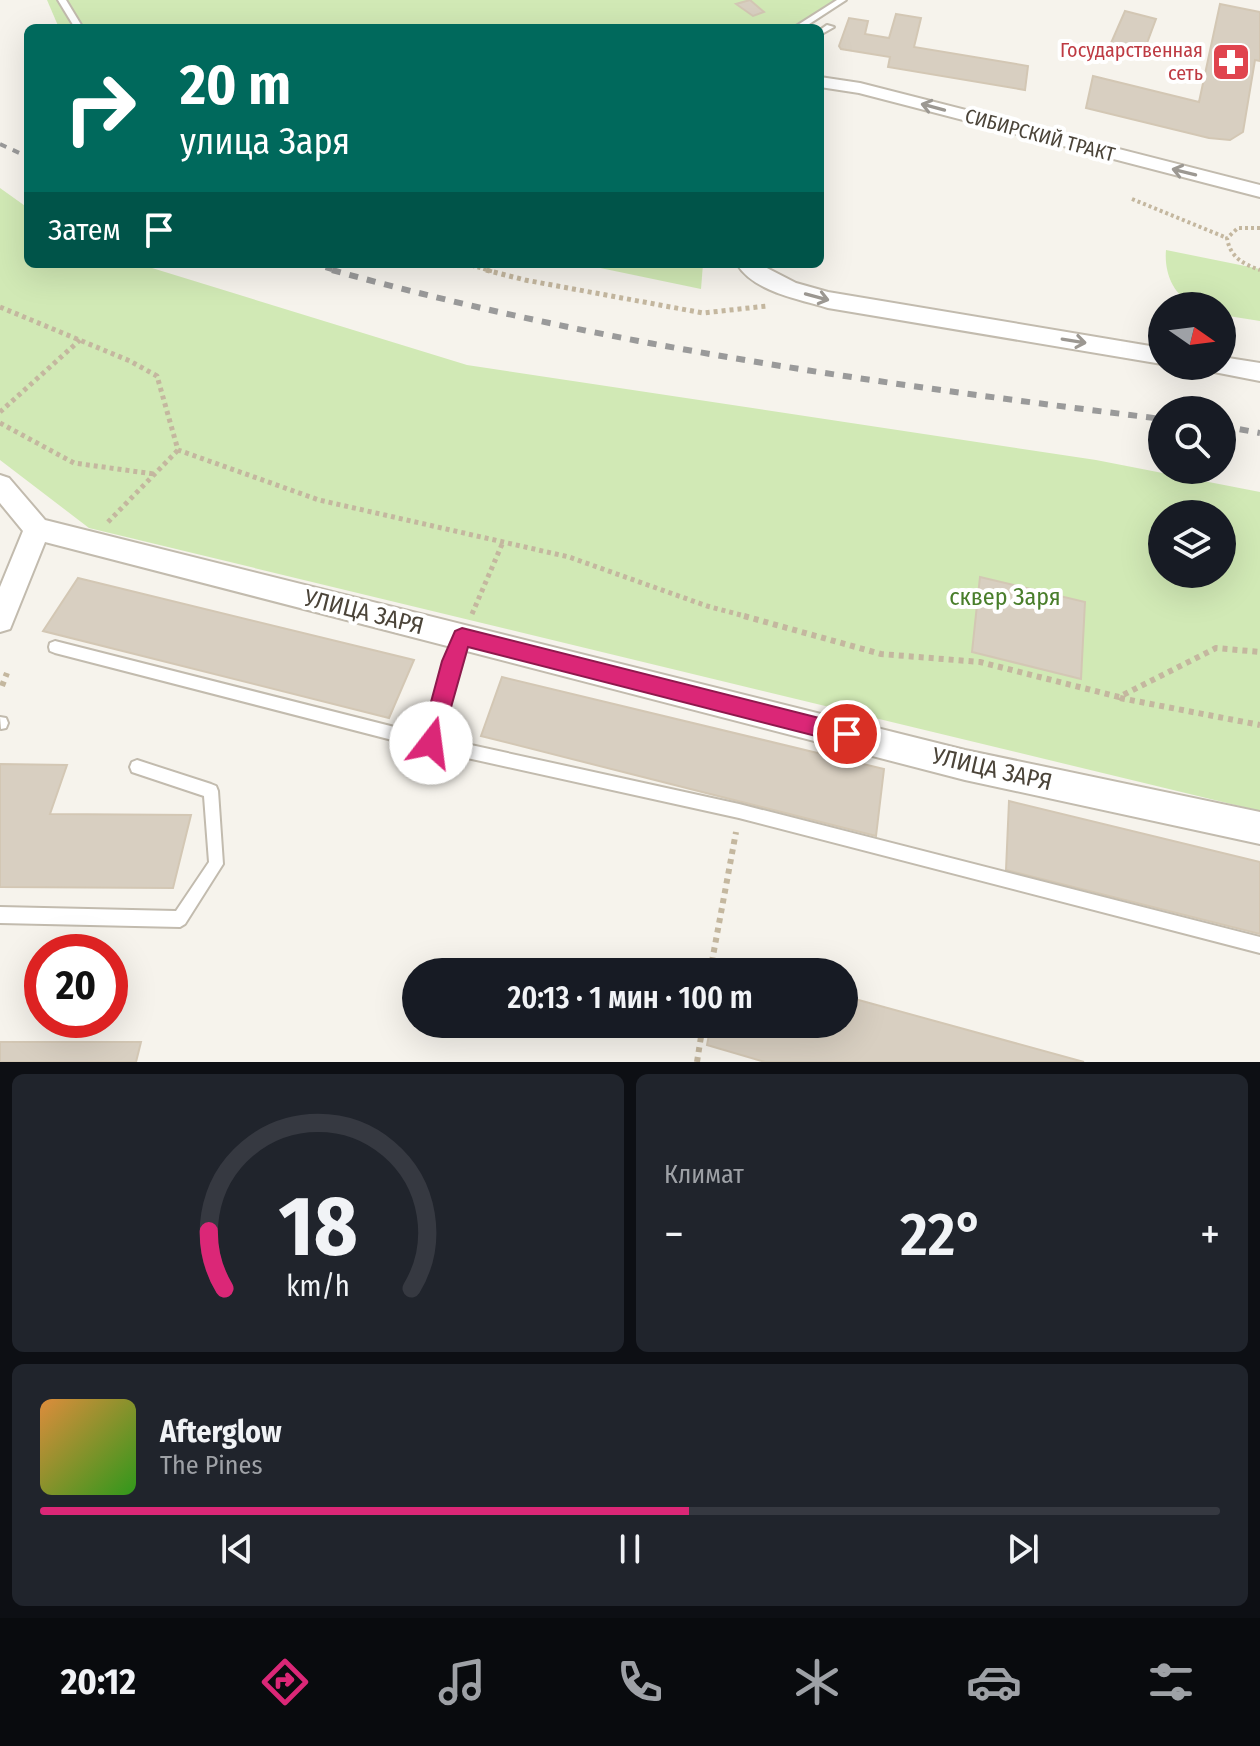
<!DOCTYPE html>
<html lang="ru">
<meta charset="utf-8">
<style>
body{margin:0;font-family:"Fira Sans Condensed",sans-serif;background:#20242c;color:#f1f3f6;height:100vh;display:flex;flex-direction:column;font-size:30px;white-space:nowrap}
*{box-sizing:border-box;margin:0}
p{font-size:26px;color:#9ea1a6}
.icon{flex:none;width:44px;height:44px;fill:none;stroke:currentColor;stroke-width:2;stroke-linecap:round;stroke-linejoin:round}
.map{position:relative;height:1062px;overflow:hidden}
.drawer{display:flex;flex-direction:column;gap:12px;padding:12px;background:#0d0f14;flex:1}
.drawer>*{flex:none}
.hud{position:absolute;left:24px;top:24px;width:800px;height:244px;border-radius:12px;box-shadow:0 8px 32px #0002;background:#00695c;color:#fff;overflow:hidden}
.needle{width:52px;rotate:104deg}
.controls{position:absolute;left:1148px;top:292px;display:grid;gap:16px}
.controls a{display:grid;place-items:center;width:88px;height:88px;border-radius:50%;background:#171b24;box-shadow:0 8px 32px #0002;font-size:40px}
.speed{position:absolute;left:24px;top:934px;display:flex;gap:16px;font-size:40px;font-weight:700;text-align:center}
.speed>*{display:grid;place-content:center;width:104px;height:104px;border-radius:50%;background:#171b24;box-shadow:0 8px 32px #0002;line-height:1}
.speed .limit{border:12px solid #d22;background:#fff;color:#111}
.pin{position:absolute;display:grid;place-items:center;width:68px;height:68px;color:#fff;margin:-34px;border:4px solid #fff;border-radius:50%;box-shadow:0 2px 8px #0007}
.me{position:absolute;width:88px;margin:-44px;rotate:15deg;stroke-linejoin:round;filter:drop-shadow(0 0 6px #0008)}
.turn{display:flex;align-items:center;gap:28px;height:168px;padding:0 24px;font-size:36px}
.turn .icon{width:104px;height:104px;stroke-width:2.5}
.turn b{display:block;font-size:56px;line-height:68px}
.then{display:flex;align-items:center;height:76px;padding:0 24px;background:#0003;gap:16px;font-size:30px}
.big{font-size:60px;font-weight:600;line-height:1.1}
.drawer .tile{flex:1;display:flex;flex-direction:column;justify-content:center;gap:12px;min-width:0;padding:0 28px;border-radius:12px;background:#20242c}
.drawer .dial{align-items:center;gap:0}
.dial svg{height:208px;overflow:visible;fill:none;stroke:#363941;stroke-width:7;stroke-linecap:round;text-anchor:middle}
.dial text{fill:#f1f3f6;stroke:none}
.song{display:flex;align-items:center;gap:24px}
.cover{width:96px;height:96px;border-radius:12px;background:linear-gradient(135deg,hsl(30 70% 55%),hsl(110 70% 35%))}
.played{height:8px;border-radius:4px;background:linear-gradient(90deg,#db2777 55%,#363941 55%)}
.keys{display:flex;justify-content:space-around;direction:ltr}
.heat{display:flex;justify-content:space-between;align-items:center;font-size:44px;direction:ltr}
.drawer .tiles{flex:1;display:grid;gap:12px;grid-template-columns:1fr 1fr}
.tile:last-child{grid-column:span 2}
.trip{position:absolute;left:402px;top:958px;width:456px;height:80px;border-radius:40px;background:#171b24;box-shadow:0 8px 32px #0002;font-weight:600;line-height:80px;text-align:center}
.dock{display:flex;height:128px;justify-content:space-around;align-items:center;background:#090b0e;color:#9ea1a6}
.dock .icon{width:56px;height:56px}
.dock .current{color:#db2777}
.dock b{font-size:36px;color:#f1f3f6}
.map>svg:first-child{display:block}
.green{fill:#d1e9b5;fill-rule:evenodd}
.building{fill:#d8cfc1;stroke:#d3c7b4;stroke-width:2}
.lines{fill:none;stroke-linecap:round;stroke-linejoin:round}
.service-casing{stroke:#c2bbae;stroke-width:4}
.minor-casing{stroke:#c2bbae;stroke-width:4}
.path-far2{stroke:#c4b79f;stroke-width:4;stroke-dasharray:3 3;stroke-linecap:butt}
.path-far1{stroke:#c4b79f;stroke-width:5;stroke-dasharray:4 4;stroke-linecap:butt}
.path{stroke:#c4b79f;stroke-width:6;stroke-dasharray:5 5;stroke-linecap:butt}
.service{fill:#fff;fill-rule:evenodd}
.minor{fill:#fff;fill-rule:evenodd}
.rail-far1{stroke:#9a9a9a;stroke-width:4;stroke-dasharray:7 7;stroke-linecap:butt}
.rail{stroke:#9a9a9a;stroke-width:6;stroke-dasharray:9 9;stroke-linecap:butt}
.oneway{stroke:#9c9892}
.route{fill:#db2777;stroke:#8e194d;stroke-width:2}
.labels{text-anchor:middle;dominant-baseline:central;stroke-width:8;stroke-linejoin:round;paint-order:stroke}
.far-health-label{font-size:20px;fill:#be3a42;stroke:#fff;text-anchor:end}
.far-street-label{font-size:20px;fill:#4b4439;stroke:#fff}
.park-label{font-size:24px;fill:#497e2b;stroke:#fff}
.street-label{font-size:24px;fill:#4b4439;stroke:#fff}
</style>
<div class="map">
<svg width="1260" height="1062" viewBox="0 0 1260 1062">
<rect width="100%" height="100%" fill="#f6f3ec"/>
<!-- green -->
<g class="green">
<polygon points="47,0 840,0 791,28 59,28"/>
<path d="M0 188 28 208V264H139L467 365 1096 460 1260 492V811L89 528 0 460ZM1162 514H1222V574H1162Z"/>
<path d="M1166 250 1260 269V321L1222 315V306C1214 306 1202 308 1195 305 1173 296 1164 272 1166 250Z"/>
<polygon points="581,264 703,264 701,289"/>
</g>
<!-- building -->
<g class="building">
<polygon points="750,0 764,12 753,16 736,4"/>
<polygon points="1220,4 1260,12 1260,61 1255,60 1243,132 1230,140 1209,138 1086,108 1093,76 1199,102"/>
<polygon points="1125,11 1156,19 1144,51 1111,43"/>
<polygon points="896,14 921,18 914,47 1028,66 1025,90 888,67 890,57 841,49 839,46 849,18 868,21 865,34 889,38"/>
<polygon points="980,577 1085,602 1081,679 972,652"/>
<polygon points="78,578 414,660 389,718 43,631"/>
<polygon points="502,677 884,769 876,836 481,736"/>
<polygon points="0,764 67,765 50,814 191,815 173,888 0,887"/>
<polygon points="1009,801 1260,862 1260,934 1006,870"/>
<polygon points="723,963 757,972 721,972"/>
<polygon points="844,996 1084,1062 765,1062 707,1045 711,1024 844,1024"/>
<polygon points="0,1042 141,1042 136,1062 0,1062"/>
</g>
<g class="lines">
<defs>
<g id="service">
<polygon points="58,0 66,0 83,28 75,28"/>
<polygon points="837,0 846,0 803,28 793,28"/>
<polygon points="827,25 834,27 820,35 820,30"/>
<polygon points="462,631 467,633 468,637 459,661 439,738 739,804 1260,937 1260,953 739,818 431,750 55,653 50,651 49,647 50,643 55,641 426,735 445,661 457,633"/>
<polygon points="0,717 6,718 8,723 6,728 1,729"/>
<polygon points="137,760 211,784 216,786 218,791 223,864 185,924 180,927 0,923 0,907 176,911 209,862 204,796 132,772 130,767 132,762"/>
</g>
<g id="minor">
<polygon points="820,77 860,83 1260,185 1260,197 859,93 820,87"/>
<path d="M737 264H759L796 283 828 292 1162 348V364L828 308C799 299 754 292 737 264Z"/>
<polygon points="1222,357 1260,363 1260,381 1214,372 1210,366 1222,366"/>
<polygon points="0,475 9,478 45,520 965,750 1260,812 1260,844 965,780 45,542 10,629 0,632 0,587 23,531 0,503"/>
</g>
</defs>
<!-- service casing -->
<use href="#service" class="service-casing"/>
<!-- minor casing -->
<use href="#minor" class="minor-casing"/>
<!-- path-far2 -->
<g class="path-far2">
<polyline points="1132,199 1227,238"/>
<path d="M1260 228H1238L1227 238C1230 257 1243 264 1260 270"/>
<polyline points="466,264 494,272"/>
</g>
<!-- path-far1 -->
<g class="path-far1">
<polyline points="486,270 525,280 703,313 767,306"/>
<polyline points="0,307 130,361 157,376 178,450 319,500 569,557 707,606 752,618"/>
<polyline points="0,412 80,340"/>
<polyline points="0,423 74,463 154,474"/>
<polyline points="108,522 178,450"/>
<polyline points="472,614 503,542"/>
</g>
<!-- path -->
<g class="path">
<polyline points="744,616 881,654 980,662 1119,697 1216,648 1260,652"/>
<polyline points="2,686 7,673"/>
<polyline points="1120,698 1260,725"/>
<polyline points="710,972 736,832"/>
<polyline points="697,1062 703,1024"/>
</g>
<!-- service -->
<use href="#service" class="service"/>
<!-- minor -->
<use href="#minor" class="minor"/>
<!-- rail-far1 -->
<g class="rail-far1">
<polyline points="0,144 28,157"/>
<polyline points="312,264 339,272"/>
</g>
<!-- rail -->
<g class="rail">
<path d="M332 270C604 346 882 384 1162 419"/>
<polyline points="1222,426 1260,433"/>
</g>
</g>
<!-- one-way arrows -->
<defs><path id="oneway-shaft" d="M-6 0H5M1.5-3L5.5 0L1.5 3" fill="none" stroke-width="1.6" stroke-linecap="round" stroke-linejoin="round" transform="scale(2)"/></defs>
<g class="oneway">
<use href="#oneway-shaft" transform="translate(933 107) rotate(-165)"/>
<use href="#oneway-shaft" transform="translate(1184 172) rotate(-166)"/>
<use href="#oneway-shaft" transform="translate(817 297) rotate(15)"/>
<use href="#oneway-shaft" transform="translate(1074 341) rotate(9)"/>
</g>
<!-- route -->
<polygon class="route" points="462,628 847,725 854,727 857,734 854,741 847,744 468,647 441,743 438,750 431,753 423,750 420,743 442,661 455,631"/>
<!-- icons -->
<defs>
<symbol id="pharmacy-square" viewBox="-11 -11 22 22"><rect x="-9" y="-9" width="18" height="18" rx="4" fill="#e0444e" stroke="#fff"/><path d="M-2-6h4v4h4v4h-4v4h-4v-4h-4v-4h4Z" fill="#fff"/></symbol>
</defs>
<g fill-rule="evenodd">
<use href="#pharmacy-square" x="1209" y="40" width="44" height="44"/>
</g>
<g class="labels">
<!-- far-health labels -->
<g class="far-health-label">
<text x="1203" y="50">Государственная<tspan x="1203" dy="23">сеть</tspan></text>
</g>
<!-- far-street labels -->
<g class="far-street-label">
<text transform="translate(1040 135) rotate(15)">СИБИРСКИЙ ТРАКТ</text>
</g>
<!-- park labels -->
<g class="park-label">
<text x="1005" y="597">сквер Заря</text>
</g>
<!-- street labels -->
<g class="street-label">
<text transform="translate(364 612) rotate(14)">УЛИЦА ЗАРЯ</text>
<text transform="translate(992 769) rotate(13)">УЛИЦА ЗАРЯ</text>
</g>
</g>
</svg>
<div class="controls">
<a><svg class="needle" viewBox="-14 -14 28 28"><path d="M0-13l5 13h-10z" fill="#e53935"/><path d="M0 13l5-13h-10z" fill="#9ea1a6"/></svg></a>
<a><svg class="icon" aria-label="search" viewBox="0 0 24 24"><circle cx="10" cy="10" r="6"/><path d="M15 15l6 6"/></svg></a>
<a><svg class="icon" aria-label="layers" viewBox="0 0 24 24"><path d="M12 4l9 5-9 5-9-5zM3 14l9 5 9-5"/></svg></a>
</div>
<div class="speed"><div class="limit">20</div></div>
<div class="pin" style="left:847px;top:734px;background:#d93025"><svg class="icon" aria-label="arrive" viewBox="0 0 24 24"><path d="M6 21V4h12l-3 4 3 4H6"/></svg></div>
<svg class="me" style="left:431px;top:743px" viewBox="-20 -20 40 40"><circle r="19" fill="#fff"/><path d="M0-13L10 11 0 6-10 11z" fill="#db2777"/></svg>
<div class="trip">20:13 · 1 мин · 100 m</div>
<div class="hud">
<div class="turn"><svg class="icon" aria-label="right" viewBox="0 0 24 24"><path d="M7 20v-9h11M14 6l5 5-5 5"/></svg><div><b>20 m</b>улица Заря</div></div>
<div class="then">Затем<svg class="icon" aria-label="arrive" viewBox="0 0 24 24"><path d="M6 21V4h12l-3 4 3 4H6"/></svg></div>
</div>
</div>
<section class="drawer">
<div class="tiles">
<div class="tile dial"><svg viewBox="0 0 100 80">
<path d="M14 69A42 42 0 1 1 86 69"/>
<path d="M14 69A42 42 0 0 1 8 47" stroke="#db2777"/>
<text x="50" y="56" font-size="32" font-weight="700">18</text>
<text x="50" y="72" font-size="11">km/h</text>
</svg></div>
<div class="tile"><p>Климат</p>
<div class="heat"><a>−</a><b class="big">22°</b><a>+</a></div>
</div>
<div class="tile">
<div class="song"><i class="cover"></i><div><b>Afterglow</b><p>The Pines</p></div></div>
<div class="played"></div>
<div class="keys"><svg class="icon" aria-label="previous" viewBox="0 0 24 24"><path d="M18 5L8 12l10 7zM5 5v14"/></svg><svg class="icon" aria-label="pause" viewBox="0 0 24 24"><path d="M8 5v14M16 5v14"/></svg><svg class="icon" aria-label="next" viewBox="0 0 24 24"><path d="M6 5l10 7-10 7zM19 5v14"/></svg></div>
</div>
</div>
</section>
<nav class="dock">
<b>20:12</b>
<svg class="icon current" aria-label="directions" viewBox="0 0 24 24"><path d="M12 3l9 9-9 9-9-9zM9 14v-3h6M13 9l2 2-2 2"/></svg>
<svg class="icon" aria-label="music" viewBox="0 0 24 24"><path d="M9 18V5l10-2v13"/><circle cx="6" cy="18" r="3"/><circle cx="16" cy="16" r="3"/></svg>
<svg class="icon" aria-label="phone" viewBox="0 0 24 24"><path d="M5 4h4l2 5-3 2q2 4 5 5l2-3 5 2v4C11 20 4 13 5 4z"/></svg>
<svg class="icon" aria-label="climate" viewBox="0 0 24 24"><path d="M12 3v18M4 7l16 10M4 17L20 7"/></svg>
<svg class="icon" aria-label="car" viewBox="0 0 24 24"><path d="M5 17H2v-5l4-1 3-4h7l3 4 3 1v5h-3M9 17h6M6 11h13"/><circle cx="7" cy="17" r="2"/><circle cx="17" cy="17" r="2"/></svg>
<svg class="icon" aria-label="filters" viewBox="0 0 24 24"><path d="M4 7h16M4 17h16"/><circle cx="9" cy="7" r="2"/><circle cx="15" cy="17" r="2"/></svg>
</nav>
